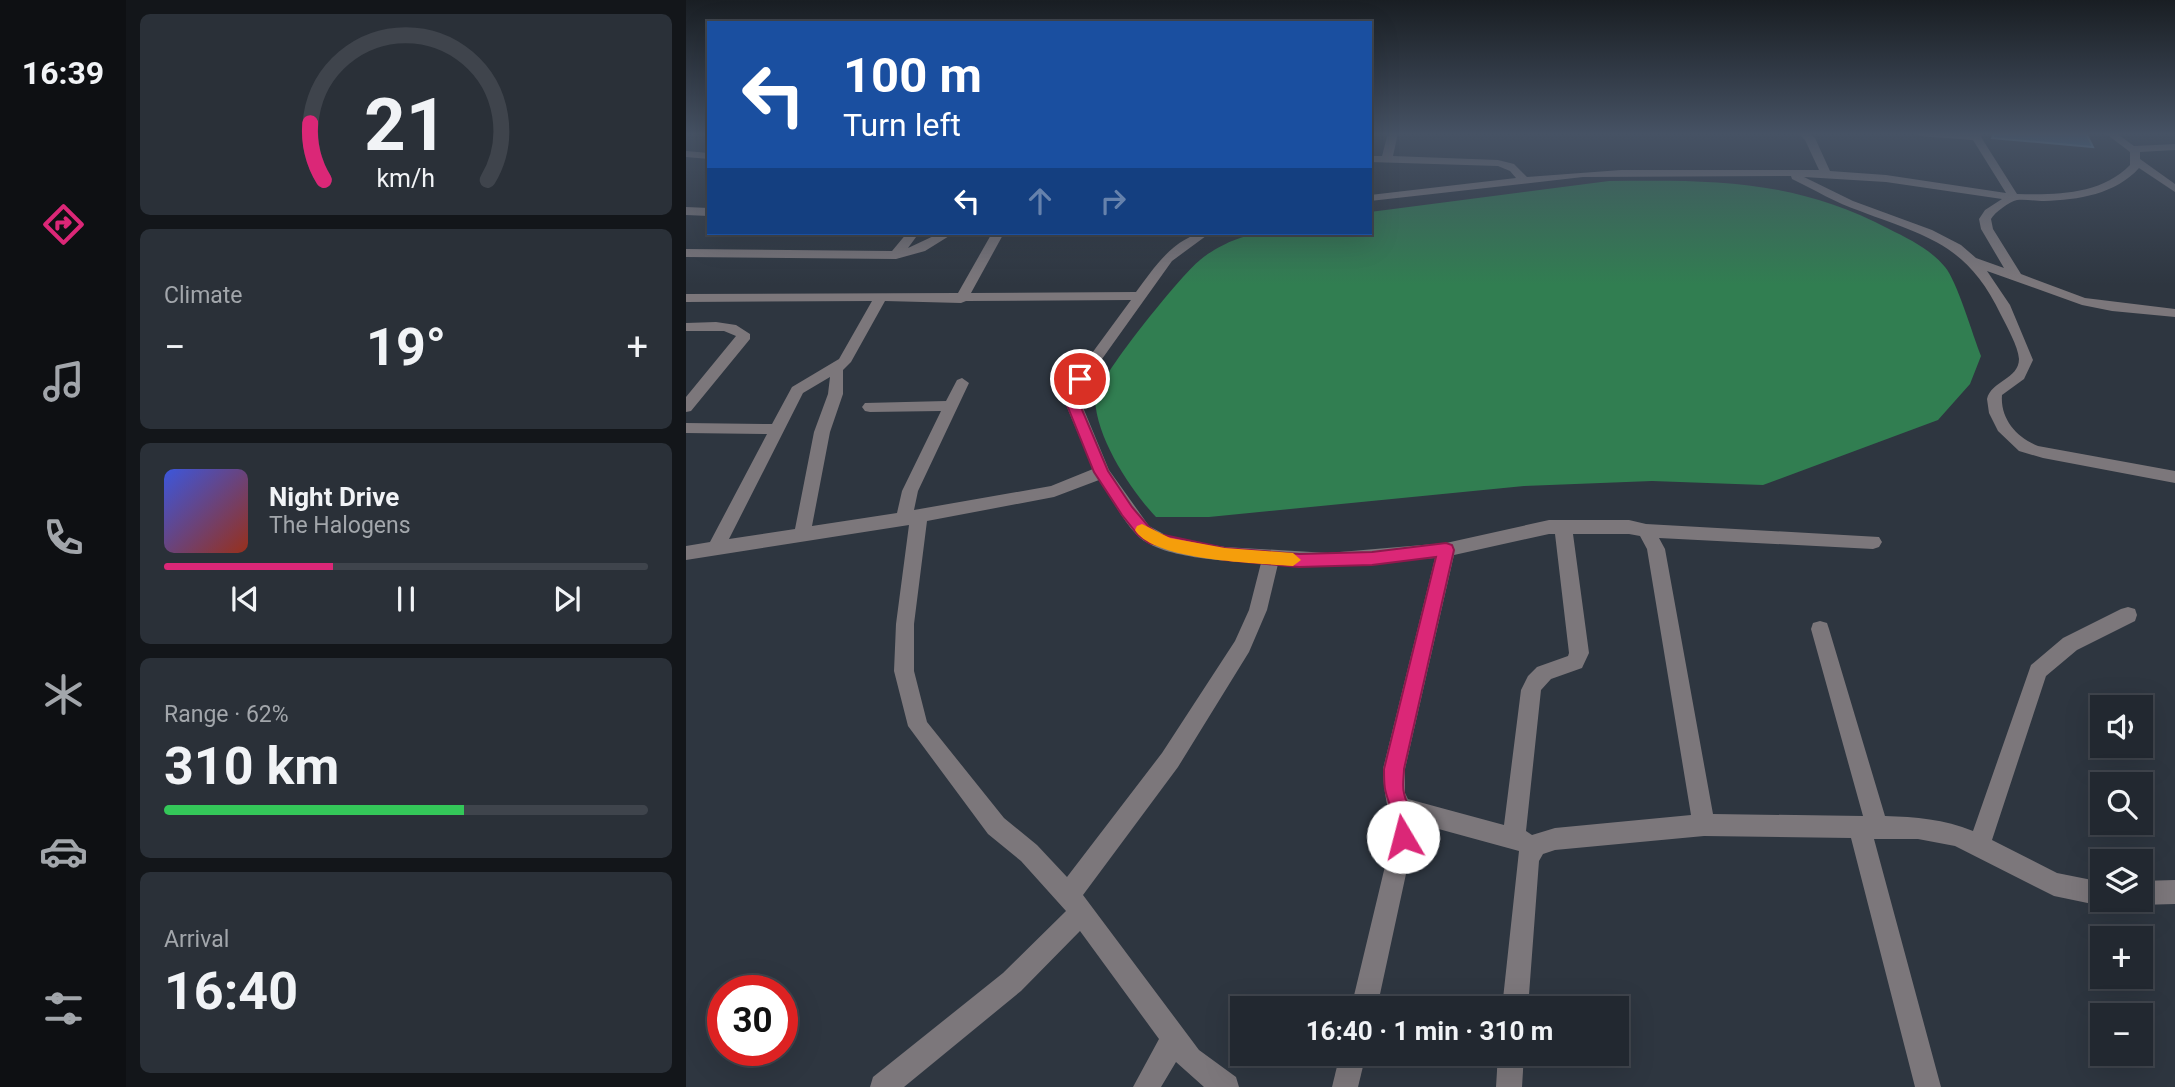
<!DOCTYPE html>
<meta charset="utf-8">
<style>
body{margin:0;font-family:Roboto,sans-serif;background:#2a3038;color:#f1f3f6;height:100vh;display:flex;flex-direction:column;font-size:26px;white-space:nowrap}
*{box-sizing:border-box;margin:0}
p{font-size:23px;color:#a2a6ab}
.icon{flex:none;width:38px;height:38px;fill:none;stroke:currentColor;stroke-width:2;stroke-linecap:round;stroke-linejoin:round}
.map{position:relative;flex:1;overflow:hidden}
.drawer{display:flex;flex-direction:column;gap:14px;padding:14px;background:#13161a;width:560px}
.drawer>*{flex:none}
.top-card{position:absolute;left:21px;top:21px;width:665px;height:214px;border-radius:0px;box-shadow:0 7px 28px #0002,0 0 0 2px #3f444c;background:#1a4fa0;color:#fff;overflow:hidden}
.tools{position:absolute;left:1404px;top:695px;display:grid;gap:14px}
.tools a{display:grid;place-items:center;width:63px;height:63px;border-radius:0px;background:#222830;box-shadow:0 7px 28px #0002,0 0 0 2px #3f444c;font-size:35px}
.speed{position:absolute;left:21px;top:975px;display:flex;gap:14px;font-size:35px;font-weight:700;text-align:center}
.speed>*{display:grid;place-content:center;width:91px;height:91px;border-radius:50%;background:#222830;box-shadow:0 7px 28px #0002,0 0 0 2px #3f444c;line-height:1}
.speed .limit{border:10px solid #d22;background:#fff;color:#111}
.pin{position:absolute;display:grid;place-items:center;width:60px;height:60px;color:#fff;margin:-30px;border:4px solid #fff;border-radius:50%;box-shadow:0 2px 7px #0007}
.me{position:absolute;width:77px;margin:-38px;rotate:352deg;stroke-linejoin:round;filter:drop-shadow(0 0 5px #0008)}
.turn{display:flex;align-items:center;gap:24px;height:147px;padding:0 21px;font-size:32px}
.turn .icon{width:91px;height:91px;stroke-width:2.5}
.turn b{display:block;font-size:49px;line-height:60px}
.lanes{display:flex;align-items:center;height:66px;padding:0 21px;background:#0003;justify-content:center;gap:35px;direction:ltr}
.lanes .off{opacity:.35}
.big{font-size:52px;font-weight:700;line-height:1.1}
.drawer .tile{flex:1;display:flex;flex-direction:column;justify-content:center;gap:10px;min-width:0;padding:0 24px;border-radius:10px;background:#2a3038}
.drawer .dial{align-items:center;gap:0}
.dial svg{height:182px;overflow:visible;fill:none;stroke:#3f444c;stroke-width:7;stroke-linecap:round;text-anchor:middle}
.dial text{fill:#f1f3f6;stroke:none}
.song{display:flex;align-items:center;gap:21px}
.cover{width:84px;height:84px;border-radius:10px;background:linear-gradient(135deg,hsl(230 70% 55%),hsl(10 70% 35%))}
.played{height:7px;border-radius:4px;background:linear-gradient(90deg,#db2777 35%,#3f444c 35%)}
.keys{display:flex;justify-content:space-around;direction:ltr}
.heat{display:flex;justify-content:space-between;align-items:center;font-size:38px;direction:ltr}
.charge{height:10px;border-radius:5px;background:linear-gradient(90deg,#34c759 62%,#3f444c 0)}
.trip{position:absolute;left:544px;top:996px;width:399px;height:70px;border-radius:0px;background:#222830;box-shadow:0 7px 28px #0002,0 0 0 2px #3f444c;font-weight:700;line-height:70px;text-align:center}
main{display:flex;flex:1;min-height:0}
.menu{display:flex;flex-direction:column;width:126px;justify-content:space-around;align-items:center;background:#0e1013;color:#a2a6ab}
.menu .icon{width:49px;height:49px}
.menu .active{color:#db2777}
.menu b{font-size:32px;color:#f1f3f6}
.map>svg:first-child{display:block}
.forest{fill:#317e51}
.water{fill:#3d7db1;stroke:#6e9dc3;stroke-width:2}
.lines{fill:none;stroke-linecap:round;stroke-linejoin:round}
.minor{fill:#7c777b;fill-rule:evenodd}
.route{fill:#db2777;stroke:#8e194d;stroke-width:2}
.slow{fill:#f59e0b}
</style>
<main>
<nav class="menu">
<b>16:39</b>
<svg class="icon active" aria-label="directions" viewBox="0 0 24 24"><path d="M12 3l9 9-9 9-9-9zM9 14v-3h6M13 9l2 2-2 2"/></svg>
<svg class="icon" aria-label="music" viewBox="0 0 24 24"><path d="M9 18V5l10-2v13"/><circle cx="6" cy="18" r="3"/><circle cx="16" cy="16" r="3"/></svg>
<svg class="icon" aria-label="phone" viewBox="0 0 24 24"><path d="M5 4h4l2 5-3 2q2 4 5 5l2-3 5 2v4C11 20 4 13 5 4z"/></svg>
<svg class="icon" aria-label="climate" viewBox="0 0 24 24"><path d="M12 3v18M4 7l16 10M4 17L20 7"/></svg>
<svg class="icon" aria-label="car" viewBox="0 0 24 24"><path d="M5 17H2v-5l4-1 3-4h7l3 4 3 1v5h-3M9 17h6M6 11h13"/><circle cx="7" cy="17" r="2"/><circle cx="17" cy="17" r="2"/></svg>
<svg class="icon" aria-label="filters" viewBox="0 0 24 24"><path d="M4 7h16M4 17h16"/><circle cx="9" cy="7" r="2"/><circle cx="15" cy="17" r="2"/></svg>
</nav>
<section class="drawer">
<div class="tile dial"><svg viewBox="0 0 100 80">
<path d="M14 69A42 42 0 1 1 86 69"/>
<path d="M14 69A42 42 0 0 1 8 44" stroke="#db2777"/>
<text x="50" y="56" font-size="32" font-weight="700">21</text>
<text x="50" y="72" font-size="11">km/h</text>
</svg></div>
<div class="tile"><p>Climate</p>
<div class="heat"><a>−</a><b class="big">19°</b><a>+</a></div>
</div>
<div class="tile">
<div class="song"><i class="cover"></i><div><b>Night Drive</b><p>The Halogens</p></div></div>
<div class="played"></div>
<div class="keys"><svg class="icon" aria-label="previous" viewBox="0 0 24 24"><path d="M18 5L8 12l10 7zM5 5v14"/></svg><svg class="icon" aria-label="pause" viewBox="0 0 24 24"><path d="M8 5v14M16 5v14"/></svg><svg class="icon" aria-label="next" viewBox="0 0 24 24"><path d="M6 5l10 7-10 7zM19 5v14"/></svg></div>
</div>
<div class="tile"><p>Range · 62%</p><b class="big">310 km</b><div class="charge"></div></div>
<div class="tile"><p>Arrival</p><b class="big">16:40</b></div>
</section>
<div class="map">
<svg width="1489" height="1087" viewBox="0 0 1489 1087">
<rect width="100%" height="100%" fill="#2e3640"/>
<!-- forest -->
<path class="forest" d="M923 181C1027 180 1108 179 1203 229 1223 239 1244 249 1259 267 1271 281 1287 336 1295 356L1284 384 1252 420 1077 485 966 481 838 486 523 517H470C444 489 411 439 409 400 409 381 495 275 514 260 522 253 536 245 546 241 587 224 641 233 684 233V212Z"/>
<!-- water -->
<polygon class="water" points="1308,133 1400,133 1407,147 1306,138"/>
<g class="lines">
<!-- minor -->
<g class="minor">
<path d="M702 133H712L707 156 812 160 828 164 841 177 935 170H1133L1119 140 1112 133H1123L1129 138 1144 171 1200 175 1320 193 1287 140 1234 136 1229 133H1298L1295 137 1331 194C1369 195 1415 195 1444 165V152L1419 133H1430L1448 146 1489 144V150L1454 152V159L1489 184V192L1453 168C1430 194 1392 200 1358 201 1350 201 1339 199 1331 200 1323 202 1309 212 1305 219L1307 229 1335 274 1399 298 1489 309V317L1426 311 1396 305 1301 271 1324 305 1347 360 1338 379 1316 395C1314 419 1331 438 1352 446L1489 471V483L1357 458 1333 451 1312 431 1303 413 1301 399C1305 381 1333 379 1333 359 1332 346 1321 327 1315 315 1281 244 1242 237 1174 211 1150 203 1129 190 1106 179L1105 176 897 177 684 201V195L830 178 824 171 812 166 684 162V156H696ZM1118 177 1200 182 1316 199 1299 210 1293 219 1295 229 1318 268 1290 258 1275 245 1246 230 1167 201Z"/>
<polygon points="0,151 23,153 23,159 0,157"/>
<polygon points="0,207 23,208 23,216 0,215"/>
<polygon points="221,233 233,233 222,248 254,233 268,233 239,251 210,259 0,257 0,249 206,251"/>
<path d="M306 233H318L285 293 450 292C468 268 491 232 524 233L486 261 401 380 396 405 423 470 463 526 485 538 539 547 642 553 760 543 863 520H943L960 524 1193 537 1196 542 1193 547 1187 549 973 538 979 549 1027 814 1177 816 1125 629 1127 623 1134 621 1141 623 1143 629 1199 816C1230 817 1258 819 1287 831L1345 665 1377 638 1435 609 1442 607 1449 609 1451 615 1449 621 1391 650 1360 676 1306 840 1371 873 1416 882V900H1426L1424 902 1416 906 1368 896 1269 846 1232 839H1188L1255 1087H1229L1165 838 1018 836 869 850 857 854 853 861 842 1008H816L833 851 727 822 728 837 691 1008H665L706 837C704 813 697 793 697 769L749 558 642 567 592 564 581 610 563 652 492 767 397 895 513 1050 550 1077 553 1087H518L490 1062 475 1087H447L473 1039 394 931 335 991 218 1087H184L187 1077 317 973 380 911 335 861 302 834 222 726 208 671 210 624 223 525 0 560V546L24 542 81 434 0 433V423L86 424 106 387 153 359 186 301 0 302V294L272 293ZM445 300 387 379 380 405 407 469 365 486 228 510 232 491 283 383 276 378 271 380 260 401 179 403 176 407 179 411 184 412 255 411 216 491 211 513 126 526 144 432 157 394V370L165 362 199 301 275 303 280 301ZM144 377 142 394 128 432 109 529 43 539 117 393ZM413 480C425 497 435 518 450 534 472 559 543 561 575 563L563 610 549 641 476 753 381 877 351 845 318 818 241 722 228 671V624L241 521 368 497ZM863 534H869L883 653 882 656 851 667 842 676 835 690 818 825 722 799 719 793V769L768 555ZM887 534H943L954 536 961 549 1005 815 869 828 846 835 840 831 855 690 865 679 896 668 903 653Z"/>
<polygon points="30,322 50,325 64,334 64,339 5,411 0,412 0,397 50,336 38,331 0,331 0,323"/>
<polygon points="1489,880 1489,904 1454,905 1446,901 1454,900 1454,881"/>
<polygon points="654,1054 680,1054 672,1087 646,1087"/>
<polygon points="812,1054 838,1054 836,1087 810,1087"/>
</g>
</g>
<!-- sky -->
<linearGradient id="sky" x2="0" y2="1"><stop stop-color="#191e23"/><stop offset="0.47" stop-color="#465264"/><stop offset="1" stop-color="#465264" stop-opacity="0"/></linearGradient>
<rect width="1489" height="285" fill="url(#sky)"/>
<!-- route -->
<path class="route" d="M394 375 400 379 394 405 422 471 446 507 463 527 473 534 539 548 613 554 686 552 760 543 766 545 768 550 718 769C718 776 716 786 718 793 722 811 733 824 724 845L717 848 710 845C705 833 708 821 705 809 699 790 698 791 698 769L750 557 686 565 613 567 539 560 463 543 452 535 436 515 408 472 381 405 387 379Z"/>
<!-- slow -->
<path class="slow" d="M456 524 484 538 539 548 607 553 615 560 607 566C571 563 468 561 449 530L451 526Z"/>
</svg>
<div class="tools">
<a><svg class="icon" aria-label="sound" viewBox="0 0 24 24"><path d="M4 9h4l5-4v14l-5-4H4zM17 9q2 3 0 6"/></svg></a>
<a><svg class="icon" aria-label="search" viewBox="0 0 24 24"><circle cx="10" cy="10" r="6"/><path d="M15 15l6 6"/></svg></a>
<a><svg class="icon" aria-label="layers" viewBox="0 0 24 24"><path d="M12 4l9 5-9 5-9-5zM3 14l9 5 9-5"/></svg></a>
<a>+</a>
<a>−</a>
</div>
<div class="speed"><div class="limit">30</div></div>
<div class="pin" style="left:394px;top:379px;background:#d93025"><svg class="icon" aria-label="arrive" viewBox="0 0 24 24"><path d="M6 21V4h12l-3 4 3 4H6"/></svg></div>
<svg class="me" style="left:717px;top:837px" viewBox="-20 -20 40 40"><circle r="19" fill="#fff"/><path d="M0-13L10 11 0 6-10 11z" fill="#db2777"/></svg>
<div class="trip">16:40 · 1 min · 310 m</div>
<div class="top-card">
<div class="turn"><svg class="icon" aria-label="left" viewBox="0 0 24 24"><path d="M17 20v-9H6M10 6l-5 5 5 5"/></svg><div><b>100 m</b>Turn left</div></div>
<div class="lanes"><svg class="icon" aria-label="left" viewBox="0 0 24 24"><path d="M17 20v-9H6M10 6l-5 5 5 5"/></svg><svg class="icon off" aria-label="ahead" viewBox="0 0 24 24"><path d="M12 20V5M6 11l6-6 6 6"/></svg><svg class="icon off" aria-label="right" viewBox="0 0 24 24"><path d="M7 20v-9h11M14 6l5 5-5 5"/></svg></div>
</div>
</div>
</main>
